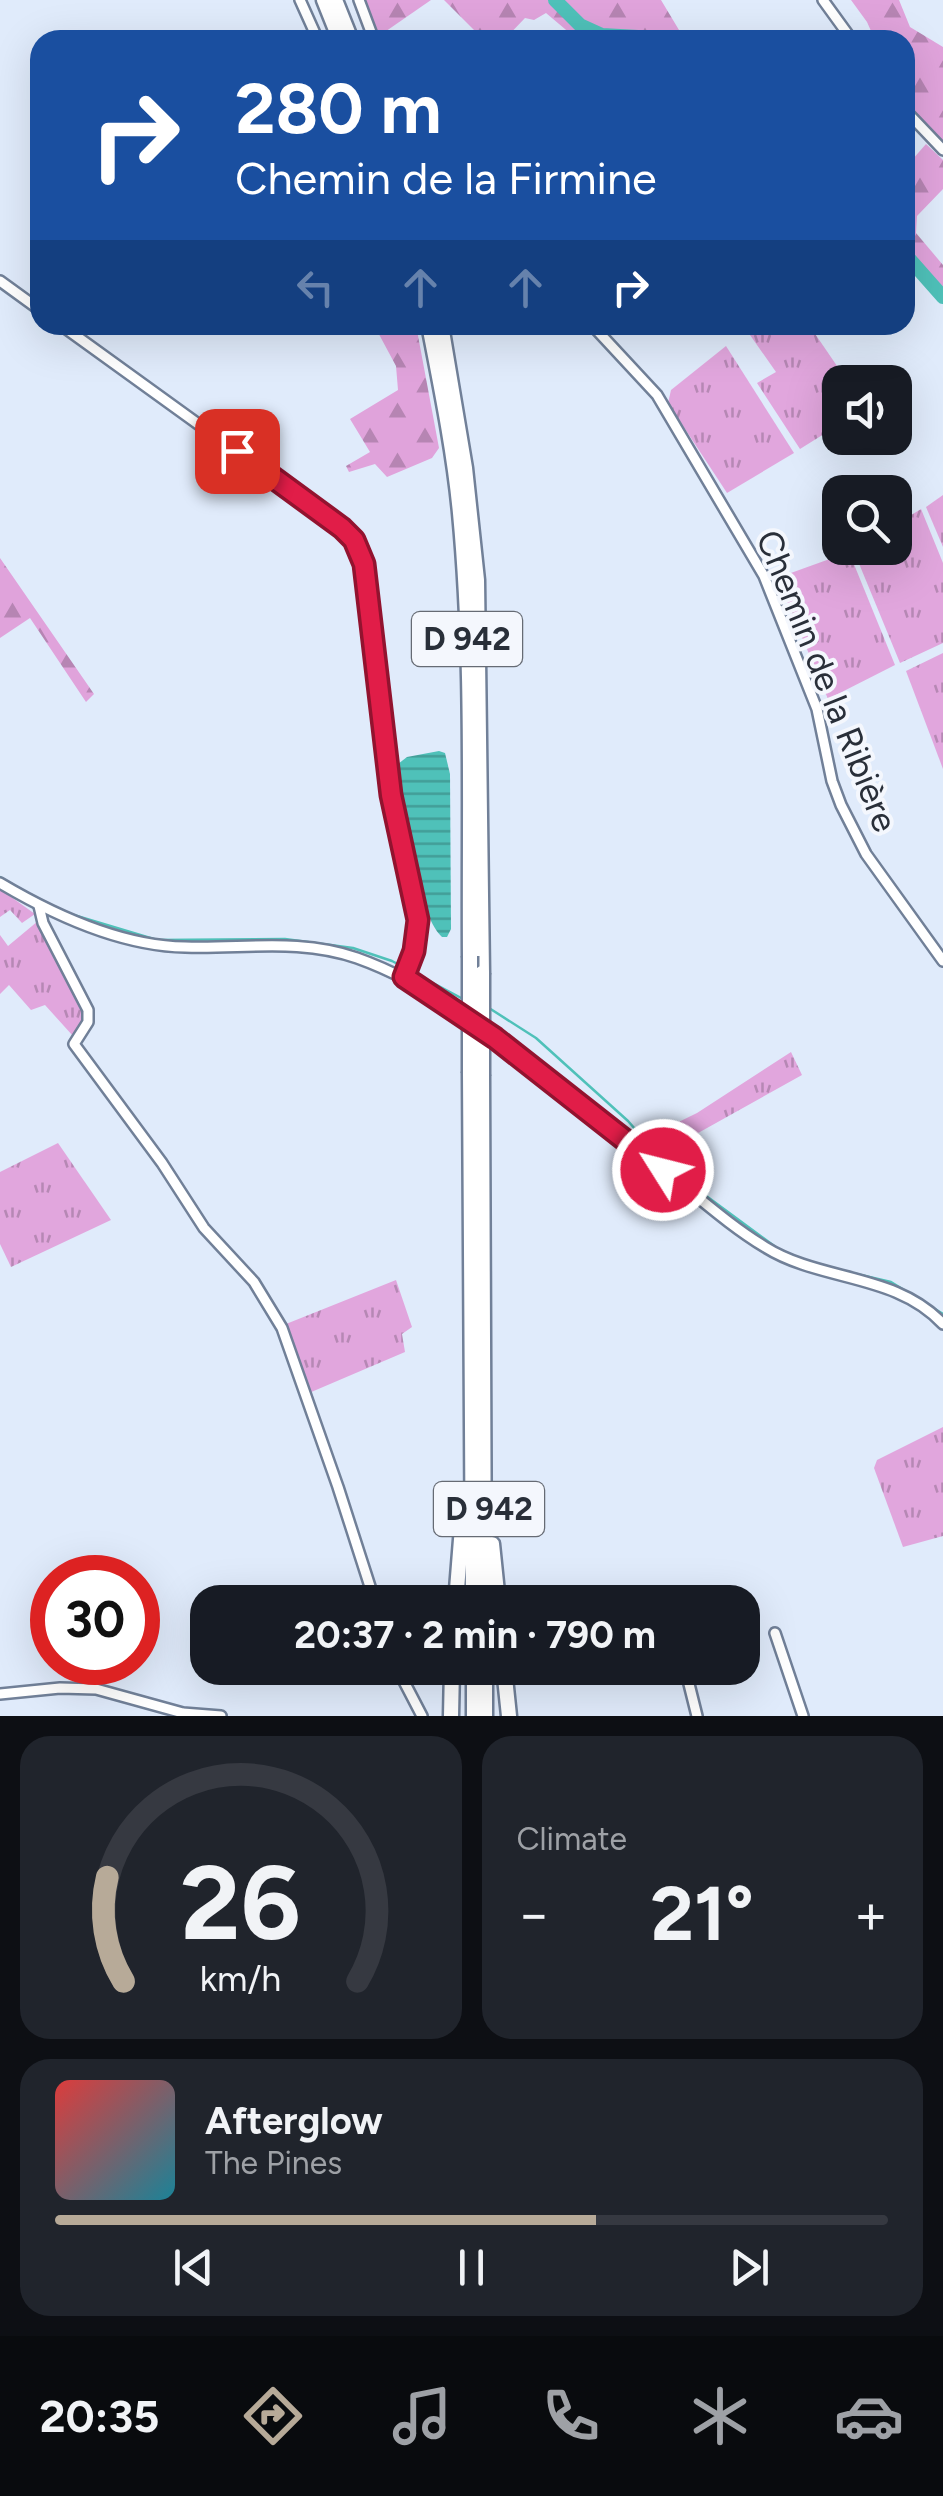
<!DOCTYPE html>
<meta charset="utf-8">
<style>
body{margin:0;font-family:Figtree,sans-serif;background:#20242c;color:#f1f3f6;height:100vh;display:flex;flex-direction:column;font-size:38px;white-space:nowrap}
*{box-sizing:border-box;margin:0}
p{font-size:32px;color:#9ea1a6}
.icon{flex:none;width:55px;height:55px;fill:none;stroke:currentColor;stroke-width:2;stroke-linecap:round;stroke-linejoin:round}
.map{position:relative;height:1716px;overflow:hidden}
.sheet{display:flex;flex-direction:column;gap:20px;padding:20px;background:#0d0f14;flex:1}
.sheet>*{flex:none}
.guide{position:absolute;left:30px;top:30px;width:885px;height:305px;border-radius:30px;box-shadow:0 10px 40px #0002;background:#1a4fa0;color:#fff;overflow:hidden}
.tools{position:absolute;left:822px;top:365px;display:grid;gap:20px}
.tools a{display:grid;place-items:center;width:90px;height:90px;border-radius:20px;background:#171b24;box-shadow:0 10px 40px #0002;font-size:50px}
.speed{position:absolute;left:30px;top:1555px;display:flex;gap:20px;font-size:50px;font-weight:700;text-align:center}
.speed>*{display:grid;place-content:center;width:130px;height:130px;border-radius:50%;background:#171b24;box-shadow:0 10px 40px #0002;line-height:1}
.speed .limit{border:15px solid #d22;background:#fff;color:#111}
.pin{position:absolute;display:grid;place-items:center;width:85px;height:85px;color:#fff;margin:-42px;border-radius:20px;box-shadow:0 5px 15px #0006}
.me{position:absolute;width:110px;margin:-55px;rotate:306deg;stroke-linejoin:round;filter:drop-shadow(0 0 8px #0008)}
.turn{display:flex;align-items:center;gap:35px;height:210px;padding:0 40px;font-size:45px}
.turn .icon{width:130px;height:130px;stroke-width:2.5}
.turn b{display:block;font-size:70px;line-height:85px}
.lanes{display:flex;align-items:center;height:95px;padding:0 40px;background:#0003;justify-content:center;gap:50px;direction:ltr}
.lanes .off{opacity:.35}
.big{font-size:75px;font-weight:700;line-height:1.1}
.sheet .tile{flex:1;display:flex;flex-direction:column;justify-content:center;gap:15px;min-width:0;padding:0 35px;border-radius:30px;background:#20242c}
.sheet .dial{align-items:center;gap:0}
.dial svg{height:260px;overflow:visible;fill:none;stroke:#363941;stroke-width:7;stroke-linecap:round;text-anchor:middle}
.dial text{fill:#f1f3f6;stroke:none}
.song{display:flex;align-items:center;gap:30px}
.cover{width:120px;height:120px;border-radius:15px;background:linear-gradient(135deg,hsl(0 70% 55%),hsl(190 70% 35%))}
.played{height:10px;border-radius:5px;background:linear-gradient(90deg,#b7aa98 65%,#363941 65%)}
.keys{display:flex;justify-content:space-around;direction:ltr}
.heat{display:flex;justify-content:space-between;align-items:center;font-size:55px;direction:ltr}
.sheet .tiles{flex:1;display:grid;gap:20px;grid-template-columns:1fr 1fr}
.tile:last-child{grid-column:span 2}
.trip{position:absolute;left:190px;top:1585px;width:570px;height:100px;border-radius:30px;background:#171b24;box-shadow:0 10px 40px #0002;font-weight:700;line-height:100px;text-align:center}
.menu{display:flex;height:160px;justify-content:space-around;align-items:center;background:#090b0e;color:#9ea1a6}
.menu .icon{width:70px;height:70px}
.menu .on{color:#b7aa98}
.menu b{font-size:45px;color:#f1f3f6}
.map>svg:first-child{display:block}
.grass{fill:url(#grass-tufts)}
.forest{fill:url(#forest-firs)}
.water{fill:url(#water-rules)}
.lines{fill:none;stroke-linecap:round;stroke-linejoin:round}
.stream{stroke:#4fc1b9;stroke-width:2.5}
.river{stroke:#4fc1b9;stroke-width:14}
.minor-casing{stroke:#718098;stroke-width:14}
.highway-casing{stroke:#718098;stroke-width:19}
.minor{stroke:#fff;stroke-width:9}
.highway{stroke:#fff;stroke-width:14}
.highway-bridge-casing{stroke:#718098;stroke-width:19;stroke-linecap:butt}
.highway-bridge{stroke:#fff;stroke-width:14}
.route-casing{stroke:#92132f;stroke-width:25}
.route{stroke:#e11d48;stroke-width:18}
.labels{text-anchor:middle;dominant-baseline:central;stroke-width:8;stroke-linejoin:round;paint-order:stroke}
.shield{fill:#f4f7fd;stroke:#666b74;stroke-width:2.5}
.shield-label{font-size:32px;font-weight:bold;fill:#292f39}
.street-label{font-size:35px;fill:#292f39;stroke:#f4f7fd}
</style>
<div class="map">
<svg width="943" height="1716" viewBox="0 0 943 1716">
<defs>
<pattern id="grass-tufts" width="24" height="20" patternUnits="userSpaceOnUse" patternTransform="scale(2.5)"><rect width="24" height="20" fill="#e1a6dd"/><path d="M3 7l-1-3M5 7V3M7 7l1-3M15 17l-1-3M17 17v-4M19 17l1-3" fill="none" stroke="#b688b4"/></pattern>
<pattern id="forest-firs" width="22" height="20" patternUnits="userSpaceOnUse" patternTransform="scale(2.5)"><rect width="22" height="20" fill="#e0a3db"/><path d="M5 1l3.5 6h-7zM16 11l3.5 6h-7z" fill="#b685b3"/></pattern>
<pattern id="water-rules" width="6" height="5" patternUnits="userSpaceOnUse" patternTransform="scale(2.5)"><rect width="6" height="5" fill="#4fc1b9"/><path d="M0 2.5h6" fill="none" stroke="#429d97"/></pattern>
</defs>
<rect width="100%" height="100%" fill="#e0ebfb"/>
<!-- grass -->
<g class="grass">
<polygon points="759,325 809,325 848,382 840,382 840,424 800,449 757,383 776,372 750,335"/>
<polygon points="726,346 794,453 727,493 668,403 671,390"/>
<polygon points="943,495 943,547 926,507"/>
<polygon points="921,509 943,563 943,643 900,663 853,549 895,548 895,525"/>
<polygon points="849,552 895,665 828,699 777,578"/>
<polygon points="943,653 943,769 906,671"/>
<polygon points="0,889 35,914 22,923 10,910 0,917"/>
<polygon points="38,921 87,1021 73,1036 45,1005 31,1010 9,985 0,994 0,935 8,946"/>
<polygon points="791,1052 802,1075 664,1152 652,1135 697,1113"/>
<polygon points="58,1143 111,1220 11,1267 0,1244 0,1172"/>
<polygon points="396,1280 412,1327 402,1334 405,1352 309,1393 286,1324"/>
<polygon points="943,1427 943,1536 903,1547 874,1468 877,1460"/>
</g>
<!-- forest -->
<g class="forest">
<polygon points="363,0 431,0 379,36 375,34"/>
<polygon points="444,0 661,0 685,40 578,40 546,13 534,20 525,18 504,40 484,40"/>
<polygon points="851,0 899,0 910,27 943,47 943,147 905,106 905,40 875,40 867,22"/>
<polygon points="926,144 943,160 943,189 917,216 916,233 943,265 943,291 905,249 905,168"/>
<polygon points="374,325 416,325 439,448 432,458 387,477 375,464 349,472 346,466 370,452 350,419 398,390 396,366"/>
<polygon points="0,558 94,694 86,702 30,618 0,638"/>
</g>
<!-- water -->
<path class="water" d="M439 751 445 753 450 774 451 929 447 937H442C416 914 402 801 398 764L407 757Z"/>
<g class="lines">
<!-- stream -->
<g class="stream">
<polyline points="0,877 29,894"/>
<polyline points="67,913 157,940 285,939 353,948 392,961 463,999"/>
<polyline points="489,1008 536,1038 628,1121 671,1170 777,1248"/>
<polyline points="831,1268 891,1282 943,1314"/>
</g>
<!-- river -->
<g class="river">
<polyline points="555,0 580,25 602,35 638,37 642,40"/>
<polyline points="905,254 943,297"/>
</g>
<defs>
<g id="minor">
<polyline points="300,0 318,40"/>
<polyline points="359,0 374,40"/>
<polyline points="823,0 852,40"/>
<polyline points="905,110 943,150"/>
<polyline points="0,281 40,310"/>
<polyline points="61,325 342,528 354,540 364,563 391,795 418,920 414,951 404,977"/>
<polyline points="592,325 657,395 764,576 817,709 832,781 841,805 866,854 943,961"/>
<path d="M0 883C54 915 120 946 185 947 244 949 300 938 357 958 430 984 489 1032 548 1081 589 1114 632 1145 674 1178 704 1202 732 1227 765 1247 821 1282 896 1273 943 1324"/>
<polyline points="39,906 43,923 88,1010 88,1022 74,1044 162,1163 204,1228 254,1282 282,1328 338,1487 375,1602"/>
<polyline points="775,1633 803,1716"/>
<polyline points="397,1668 422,1716"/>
<polyline points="685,1668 697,1716"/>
<polyline points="0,1694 60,1688 96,1689 183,1713 221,1716"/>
</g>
<g id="highway">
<polyline points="324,0 340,40"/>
<polyline points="335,0 351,40"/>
<path d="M429 325C441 387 454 450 460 513 474 660 469 809 470 956"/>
<polyline points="441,325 465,468 477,580 482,973"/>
<polyline points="470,1073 473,1602"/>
<polyline points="482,1076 484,1602"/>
<polyline points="492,1544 498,1602"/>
<polyline points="456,1602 464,1502"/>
<polyline points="474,1668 474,1716"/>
<polyline points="485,1668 485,1716"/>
<polyline points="504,1668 509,1716"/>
<polyline points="451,1716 452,1668"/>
</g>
</defs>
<!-- minor casing -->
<use href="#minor" class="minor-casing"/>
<!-- highway casing -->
<use href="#highway" class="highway-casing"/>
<!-- minor -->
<use href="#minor" class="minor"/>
<!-- highway -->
<use href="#highway" class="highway"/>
<defs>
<g id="highway-bridge">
<polyline points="470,1073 470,956"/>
<polyline points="482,1076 482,973"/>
</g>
</defs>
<!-- highway-bridge casing -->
<use href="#highway-bridge" class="highway-bridge-casing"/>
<!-- highway-bridge -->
<use href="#highway-bridge" class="highway-bridge"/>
</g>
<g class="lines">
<defs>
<polyline id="route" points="237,451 342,528 354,540 364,564 391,795 418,920 414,951 404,977 495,1038 663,1170"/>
</defs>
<!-- route casing -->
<use href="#route" class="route-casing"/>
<!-- route -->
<use href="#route" class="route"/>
</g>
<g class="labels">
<!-- shield labels -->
<g class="shield">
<rect x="412" y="612" width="110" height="54" rx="8"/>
<rect x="434" y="1482" width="110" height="54" rx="8"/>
</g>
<g class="shield-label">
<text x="467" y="639">D 942</text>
<text x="489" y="1509">D 942</text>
</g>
<!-- street labels -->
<g class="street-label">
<text transform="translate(827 681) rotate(68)">Chemin de la Ribière</text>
</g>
</g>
</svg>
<div class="tools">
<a><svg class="icon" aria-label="sound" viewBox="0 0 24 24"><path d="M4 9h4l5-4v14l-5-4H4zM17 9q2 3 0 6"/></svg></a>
<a><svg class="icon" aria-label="search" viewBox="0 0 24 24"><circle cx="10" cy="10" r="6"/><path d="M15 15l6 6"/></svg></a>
</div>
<div class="speed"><div class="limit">30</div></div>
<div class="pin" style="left:237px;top:451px;background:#d93025"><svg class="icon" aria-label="arrive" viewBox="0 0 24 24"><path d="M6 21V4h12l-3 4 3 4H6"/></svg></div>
<svg class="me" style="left:663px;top:1170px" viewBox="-20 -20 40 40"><circle r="17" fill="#e11d48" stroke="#fff" stroke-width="3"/><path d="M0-11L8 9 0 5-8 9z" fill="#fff"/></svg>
<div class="trip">20:37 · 2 min · 790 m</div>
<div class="guide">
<div class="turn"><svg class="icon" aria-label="right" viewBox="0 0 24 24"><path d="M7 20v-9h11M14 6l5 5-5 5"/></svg><div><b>280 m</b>Chemin de la Firmine</div></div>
<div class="lanes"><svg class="icon off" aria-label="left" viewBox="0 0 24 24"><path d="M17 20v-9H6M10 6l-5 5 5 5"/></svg><svg class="icon off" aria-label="ahead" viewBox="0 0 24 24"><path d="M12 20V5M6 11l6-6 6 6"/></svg><svg class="icon off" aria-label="ahead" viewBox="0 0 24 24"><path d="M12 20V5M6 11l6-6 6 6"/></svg><svg class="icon" aria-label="right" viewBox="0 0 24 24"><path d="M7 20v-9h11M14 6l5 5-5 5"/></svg></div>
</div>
</div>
<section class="sheet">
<div class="tiles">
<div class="tile dial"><svg viewBox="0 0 100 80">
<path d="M14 69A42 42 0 1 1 86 69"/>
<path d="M14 69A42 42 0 0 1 9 37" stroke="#b7aa98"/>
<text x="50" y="56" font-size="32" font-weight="700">26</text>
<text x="50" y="72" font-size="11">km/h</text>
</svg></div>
<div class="tile"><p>Climate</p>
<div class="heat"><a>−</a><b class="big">21°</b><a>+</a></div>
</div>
<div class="tile">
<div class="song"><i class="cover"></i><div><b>Afterglow</b><p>The Pines</p></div></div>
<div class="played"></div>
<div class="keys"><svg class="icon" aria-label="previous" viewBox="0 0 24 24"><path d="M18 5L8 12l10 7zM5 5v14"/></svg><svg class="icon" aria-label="pause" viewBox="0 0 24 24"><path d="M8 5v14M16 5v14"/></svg><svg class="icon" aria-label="next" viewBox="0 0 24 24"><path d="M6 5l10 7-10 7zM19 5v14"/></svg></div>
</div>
</div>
</section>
<nav class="menu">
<b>20:35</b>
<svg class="icon on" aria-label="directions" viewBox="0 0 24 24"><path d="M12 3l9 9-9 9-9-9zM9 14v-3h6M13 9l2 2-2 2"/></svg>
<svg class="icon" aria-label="music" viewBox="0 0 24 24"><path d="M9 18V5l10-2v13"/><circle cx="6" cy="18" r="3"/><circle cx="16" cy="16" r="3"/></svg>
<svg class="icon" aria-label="phone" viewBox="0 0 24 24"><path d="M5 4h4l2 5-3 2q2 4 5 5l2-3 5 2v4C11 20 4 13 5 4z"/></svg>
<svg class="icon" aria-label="climate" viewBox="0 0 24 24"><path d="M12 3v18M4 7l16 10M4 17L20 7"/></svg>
<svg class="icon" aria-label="car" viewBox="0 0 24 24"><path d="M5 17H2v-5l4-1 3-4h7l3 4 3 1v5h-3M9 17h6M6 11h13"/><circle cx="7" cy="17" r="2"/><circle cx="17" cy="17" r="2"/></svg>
</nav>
